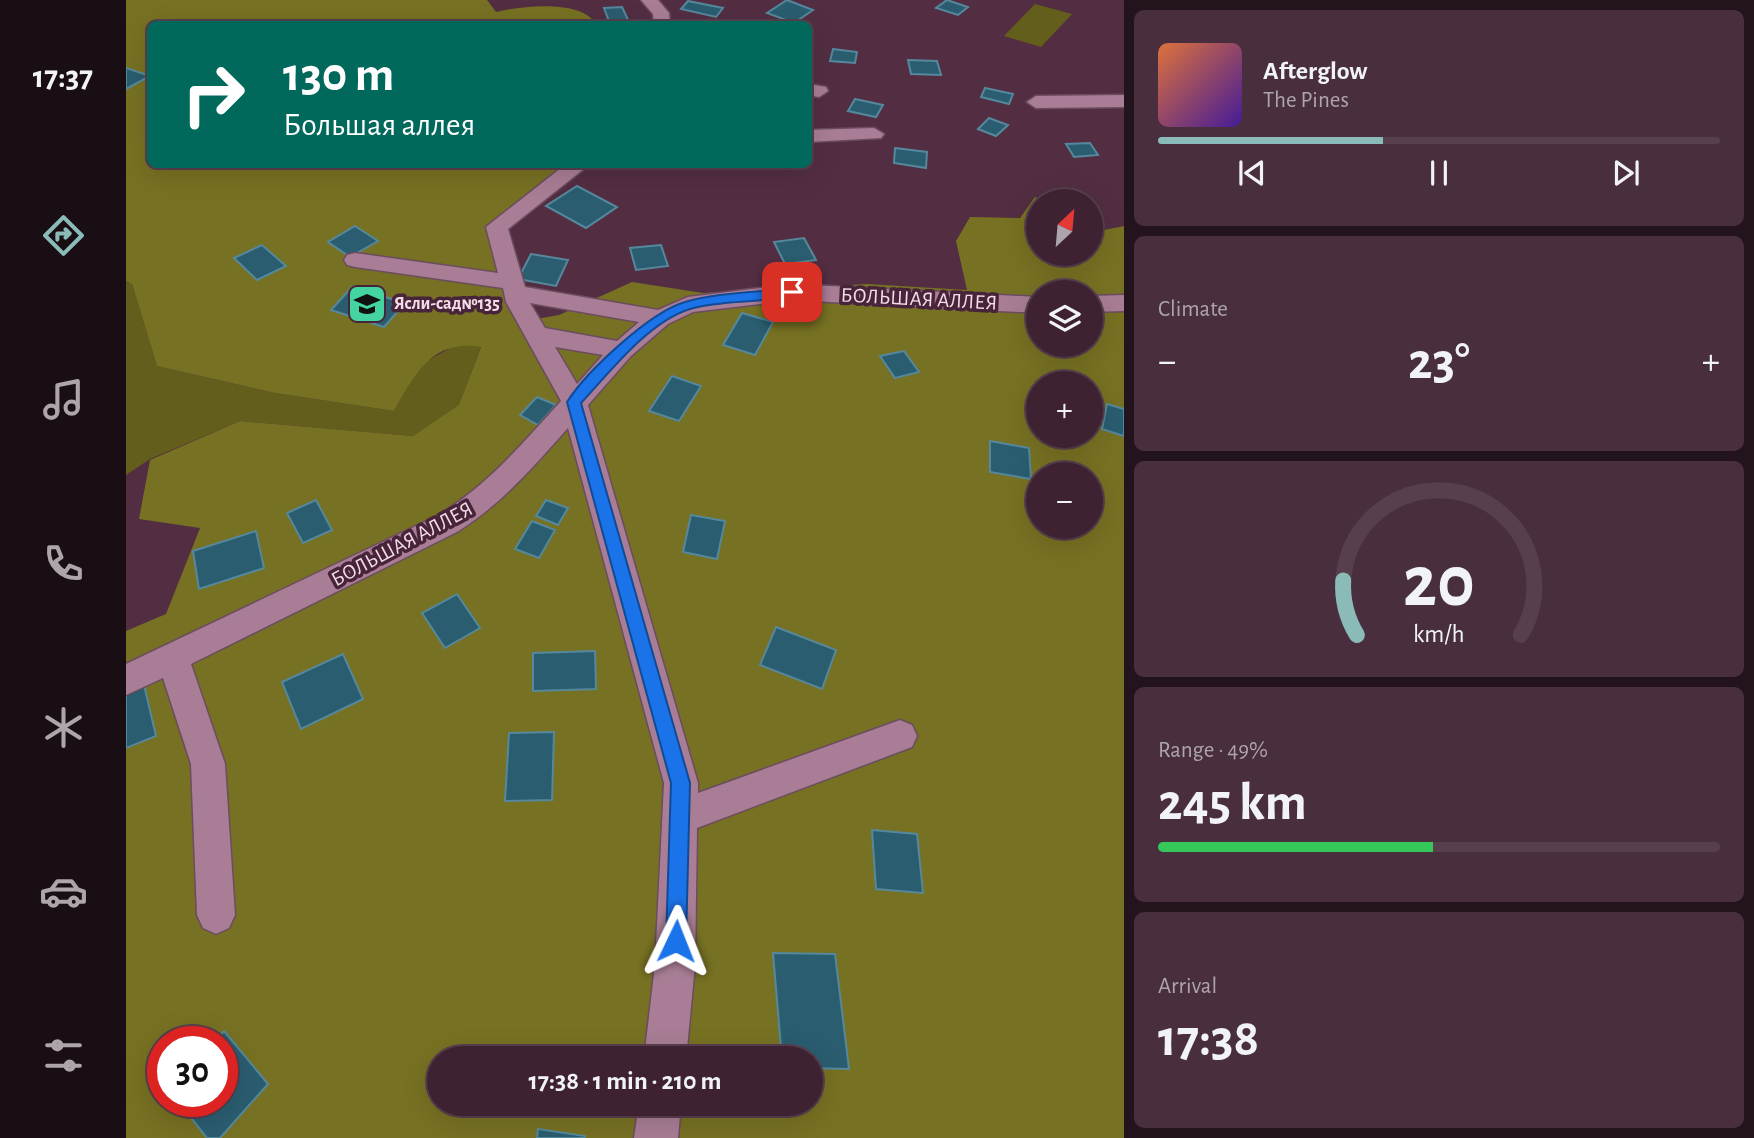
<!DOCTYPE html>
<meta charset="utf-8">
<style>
body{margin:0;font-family:"Alegreya Sans",sans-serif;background:#492f3e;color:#f1f3f6;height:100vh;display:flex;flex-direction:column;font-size:26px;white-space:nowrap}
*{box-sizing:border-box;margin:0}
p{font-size:23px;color:#ada4ac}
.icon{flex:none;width:38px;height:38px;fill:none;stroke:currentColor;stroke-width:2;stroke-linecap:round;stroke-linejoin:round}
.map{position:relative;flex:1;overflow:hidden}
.panel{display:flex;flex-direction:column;gap:10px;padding:10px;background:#22131c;width:630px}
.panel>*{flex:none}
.top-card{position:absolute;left:21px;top:21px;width:665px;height:147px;border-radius:10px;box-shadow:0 7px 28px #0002,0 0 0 2px #573f4d;background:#00695c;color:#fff;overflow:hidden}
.needle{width:46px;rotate:26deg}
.fabs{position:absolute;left:900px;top:189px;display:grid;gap:14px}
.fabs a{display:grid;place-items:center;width:77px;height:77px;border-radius:50%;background:#3e2232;box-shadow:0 7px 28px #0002,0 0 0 2px #573f4d;font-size:35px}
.speed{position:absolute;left:21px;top:1026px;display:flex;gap:14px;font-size:35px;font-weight:700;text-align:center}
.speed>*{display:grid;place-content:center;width:91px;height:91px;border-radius:50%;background:#3e2232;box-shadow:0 7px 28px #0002,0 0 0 2px #573f4d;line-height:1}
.speed .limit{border:10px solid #d22;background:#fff;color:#111}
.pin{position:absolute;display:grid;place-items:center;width:60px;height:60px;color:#fff;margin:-30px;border-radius:14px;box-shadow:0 4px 10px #0006}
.me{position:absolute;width:77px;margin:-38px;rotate:2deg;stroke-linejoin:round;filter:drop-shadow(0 0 5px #0008)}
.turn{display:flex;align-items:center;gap:24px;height:147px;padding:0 21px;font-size:32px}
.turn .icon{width:91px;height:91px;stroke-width:2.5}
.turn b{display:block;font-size:49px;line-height:60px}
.big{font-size:52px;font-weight:700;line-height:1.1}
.panel .card{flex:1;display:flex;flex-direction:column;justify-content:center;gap:10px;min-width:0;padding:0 24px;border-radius:10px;background:#492f3e}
.panel .dial{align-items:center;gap:0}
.dial svg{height:182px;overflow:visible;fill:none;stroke:#573f4d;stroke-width:7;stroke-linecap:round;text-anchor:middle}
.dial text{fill:#f1f3f6;stroke:none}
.song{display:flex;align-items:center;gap:21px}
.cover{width:84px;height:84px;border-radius:10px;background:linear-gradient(135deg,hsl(20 70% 55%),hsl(260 70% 35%))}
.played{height:7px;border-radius:4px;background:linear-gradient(90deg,#8bbbb9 40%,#573f4d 40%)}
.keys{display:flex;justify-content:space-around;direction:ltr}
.heat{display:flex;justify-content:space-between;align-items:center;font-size:38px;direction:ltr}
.charge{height:10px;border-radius:5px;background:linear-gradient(90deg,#34c759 49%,#573f4d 0)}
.trip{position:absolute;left:301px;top:1046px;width:396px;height:70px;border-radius:35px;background:#3e2232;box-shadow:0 7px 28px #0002,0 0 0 2px #573f4d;font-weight:700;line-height:70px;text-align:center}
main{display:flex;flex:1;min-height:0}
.tabs{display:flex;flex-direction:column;width:126px;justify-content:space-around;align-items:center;background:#190e14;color:#ada4ac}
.tabs .icon{width:49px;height:49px}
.tabs .selected{color:#8bbbb9}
.tabs b{font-size:32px;color:#f1f3f6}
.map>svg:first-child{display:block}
.green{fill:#635e1b}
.forest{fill:#777123;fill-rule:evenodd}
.building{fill:#2a5d70;stroke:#55889c;stroke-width:2}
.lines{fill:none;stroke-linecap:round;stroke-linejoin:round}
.minor-casing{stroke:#6c4c5f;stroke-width:3}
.minor{fill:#a87d95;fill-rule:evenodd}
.route{fill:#1a73e8;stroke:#114b97;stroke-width:2}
.labels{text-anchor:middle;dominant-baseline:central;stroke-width:7;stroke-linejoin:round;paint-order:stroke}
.far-poi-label{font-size:18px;font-weight:bold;fill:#f3dbe7;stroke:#472439;text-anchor:start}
.street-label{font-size:21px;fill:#f3dbe7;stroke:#472439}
</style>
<main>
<nav class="tabs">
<b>17:37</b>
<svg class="icon selected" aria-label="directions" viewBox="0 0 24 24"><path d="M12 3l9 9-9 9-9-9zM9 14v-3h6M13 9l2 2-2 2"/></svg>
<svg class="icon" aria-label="music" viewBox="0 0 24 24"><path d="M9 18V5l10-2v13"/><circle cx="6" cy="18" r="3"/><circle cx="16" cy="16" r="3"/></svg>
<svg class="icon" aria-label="phone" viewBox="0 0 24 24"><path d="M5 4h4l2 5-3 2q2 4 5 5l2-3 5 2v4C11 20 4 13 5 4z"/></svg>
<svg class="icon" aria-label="climate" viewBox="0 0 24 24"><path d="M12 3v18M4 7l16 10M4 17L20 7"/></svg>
<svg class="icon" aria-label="car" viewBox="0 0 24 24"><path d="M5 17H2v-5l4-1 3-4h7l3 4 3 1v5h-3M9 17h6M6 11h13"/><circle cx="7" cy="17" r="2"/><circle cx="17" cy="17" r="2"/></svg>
<svg class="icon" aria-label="filters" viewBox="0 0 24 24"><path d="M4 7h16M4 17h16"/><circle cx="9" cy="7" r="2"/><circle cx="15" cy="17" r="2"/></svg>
</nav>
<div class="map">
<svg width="998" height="1138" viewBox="0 0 998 1138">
<rect width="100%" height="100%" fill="#532e43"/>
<!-- green -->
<g class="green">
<polygon points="909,4 946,14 915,47 878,36"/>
<polygon points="0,281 6,284 31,366 149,393 268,411 294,365 331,344 355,346 333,406 287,436 114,421 24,459 0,475"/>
</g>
<!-- forest -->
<path class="forest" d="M0 0H361L370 12C400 5 456 0 470 24H24V164L438 165 360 226 393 322 433 315 506 282 577 293 741 284 841 290 830 241 844 217 894 218 909 197 918 201H912V254H964V223L978 230 998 226V1138H0V631L40 614 74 528 13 519 24 460 114 421 287 436 333 405 355 347C305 339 289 375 268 411L149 393 31 366 6 284 0 281ZM912 292H964V345H912ZM912 383H964V436H912ZM912 474H964V527H912ZM37 1041H96V1101H37ZM313 1059H684V1104H313Z"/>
<!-- building -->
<g class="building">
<polygon points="661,0 687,10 668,23 641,13"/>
<polygon points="821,0 842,7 832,15 810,8"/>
<polygon points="562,1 597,8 590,17 555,9"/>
<polygon points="496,7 504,24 484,24 478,8"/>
<polygon points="707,49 731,52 729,63 704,61"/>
<polygon points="782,60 811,61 815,75 785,74"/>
<polygon points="0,68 24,76 0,89"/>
<polygon points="859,88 887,94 883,104 855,97"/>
<polygon points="729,99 757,105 750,117 722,111"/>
<polygon points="863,118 882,125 870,136 852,129"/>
<polygon points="964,143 972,155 948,157 940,144"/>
<polygon points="769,148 801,152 800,168 768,163"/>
<polygon points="451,186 491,207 460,228 420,206"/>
<polygon points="229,226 252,241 224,257 202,242"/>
<polygon points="678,238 690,260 659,264 648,242"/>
<polygon points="136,245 160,266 131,280 108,258"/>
<polygon points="535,245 542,266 510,270 504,248"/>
<polygon points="405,254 442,260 430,286 392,279"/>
<polygon points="226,287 279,303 258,327 205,310"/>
<polygon points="616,313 647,322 629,355 597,345"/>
<polygon points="778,351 793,372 769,378 754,356"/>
<polygon points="546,376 575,386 553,421 523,411"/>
<polygon points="411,397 430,405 412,425 394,415"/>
<polygon points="981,404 998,409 998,436 976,429"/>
<polygon points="864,441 903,448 905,479 864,472"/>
<polygon points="190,500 206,530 177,543 161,513"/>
<polygon points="420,500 442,508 432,525 410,516"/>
<polygon points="565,515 599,521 591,559 557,552"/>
<polygon points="406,521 429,530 413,558 389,549"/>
<polygon points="130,531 138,568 73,589 67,551"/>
<polygon points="331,594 354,628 319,648 296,613"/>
<polygon points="650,627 710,650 696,689 634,665"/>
<polygon points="469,651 470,689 407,691 407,653"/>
<polygon points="217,654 237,699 175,729 156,682"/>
<polygon points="18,685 30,736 0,748 0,692"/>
<polygon points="428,732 426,800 379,801 383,733"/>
<polygon points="746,830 791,834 797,893 750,889"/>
<polygon points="647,953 709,954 723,1069 684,1068 684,1059 656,1059"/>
<polygon points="98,1031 142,1084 94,1138 81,1138 52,1101 96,1101 96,1041 89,1041"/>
<polygon points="412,1129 459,1136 459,1138 411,1138"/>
</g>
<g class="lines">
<defs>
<g id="minor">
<polygon points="515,0 532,0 543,13 544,24 528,24 527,14"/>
<polygon points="682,84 700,87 702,91 693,97 682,95"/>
<polygon points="998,95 998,107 910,108 901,102 910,96"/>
<polygon points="748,128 758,134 755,138 682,142 682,130"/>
<path d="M440 164H464L382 229 399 287 532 310 562 297 666 284 912 297V313L666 300 567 312 542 324 505 356 462 405 572 783V793L774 720 786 725 791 736 786 747 571 828 569 965 560 1059H518L529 965 538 783 442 428C406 468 377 503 331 532L65 664 99 764 109 915 103 928 90 934 77 928 71 915 65 764 37 678 0 695V664L311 516C362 485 395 445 435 401L380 302 377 288 229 267 221 265 218 260 221 255 229 253 372 273 360 227ZM404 303 513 322 491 341 419 328ZM429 347 477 355 451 384Z"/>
<polygon points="998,295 998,311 964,312 964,296"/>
<polygon points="513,1104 555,1104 552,1138 508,1138"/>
</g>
</defs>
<!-- minor casing -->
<use href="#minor" class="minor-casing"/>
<!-- minor -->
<use href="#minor" class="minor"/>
</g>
<!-- route -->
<path class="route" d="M666 288 672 292 670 295C636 304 598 299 564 309 522 322 484 372 455 403L564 783 560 941 557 948 550 951 543 948 540 941 545 783 441 402C461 371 524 312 559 302 588 293 634 292 666 288Z"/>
<!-- icons -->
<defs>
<symbol id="school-square" viewBox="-11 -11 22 22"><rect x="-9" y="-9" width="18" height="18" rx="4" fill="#43d4a0" stroke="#472439"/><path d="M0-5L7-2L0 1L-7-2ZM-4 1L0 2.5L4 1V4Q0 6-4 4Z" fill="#111"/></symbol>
</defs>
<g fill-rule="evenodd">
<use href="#school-square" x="219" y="282" width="44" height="44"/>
</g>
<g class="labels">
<!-- far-poi labels -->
<g class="far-poi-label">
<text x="268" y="304">Ясли-сад№135</text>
</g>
<!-- street labels -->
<g class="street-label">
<text transform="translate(793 299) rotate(3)">БОЛЬШАЯ АЛЛЕЯ</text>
<text transform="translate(276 544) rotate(-28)">БОЛЬШАЯ АЛЛЕЯ</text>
</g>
</g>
</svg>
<div class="fabs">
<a><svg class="needle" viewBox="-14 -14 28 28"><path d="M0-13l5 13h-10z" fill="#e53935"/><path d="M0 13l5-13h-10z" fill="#ada4ac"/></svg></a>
<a><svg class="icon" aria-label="layers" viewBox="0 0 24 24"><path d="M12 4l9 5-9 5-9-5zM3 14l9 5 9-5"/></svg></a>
<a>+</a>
<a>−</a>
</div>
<div class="speed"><div class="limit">30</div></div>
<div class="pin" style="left:666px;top:292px;background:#d93025"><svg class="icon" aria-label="arrive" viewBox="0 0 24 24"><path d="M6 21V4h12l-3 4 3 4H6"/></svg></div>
<svg class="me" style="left:550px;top:941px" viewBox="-20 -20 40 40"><path d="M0-17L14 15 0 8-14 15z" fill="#1a73e8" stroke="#fff" stroke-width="4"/></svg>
<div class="trip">17:38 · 1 min · 210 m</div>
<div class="top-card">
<div class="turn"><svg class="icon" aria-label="right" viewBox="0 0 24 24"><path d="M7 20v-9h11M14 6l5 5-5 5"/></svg><div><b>130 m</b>Большая аллея</div></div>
</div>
</div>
<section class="panel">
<div class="card">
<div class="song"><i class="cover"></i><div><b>Afterglow</b><p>The Pines</p></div></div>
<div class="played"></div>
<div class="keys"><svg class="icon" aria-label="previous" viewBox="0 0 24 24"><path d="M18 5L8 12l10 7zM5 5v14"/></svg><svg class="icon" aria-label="pause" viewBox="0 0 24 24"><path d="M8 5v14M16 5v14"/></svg><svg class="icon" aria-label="next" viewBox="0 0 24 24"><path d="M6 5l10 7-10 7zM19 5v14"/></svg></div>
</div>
<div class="card"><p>Climate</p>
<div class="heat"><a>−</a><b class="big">23°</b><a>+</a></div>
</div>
<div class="card dial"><svg viewBox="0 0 100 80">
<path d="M14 69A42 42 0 1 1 86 69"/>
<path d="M14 69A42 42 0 0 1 8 45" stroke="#8bbbb9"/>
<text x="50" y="56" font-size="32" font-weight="700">20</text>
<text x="50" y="72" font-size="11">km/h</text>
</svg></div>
<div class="card"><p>Range · 49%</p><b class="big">245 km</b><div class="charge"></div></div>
<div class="card"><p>Arrival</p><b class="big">17:38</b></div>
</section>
</main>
